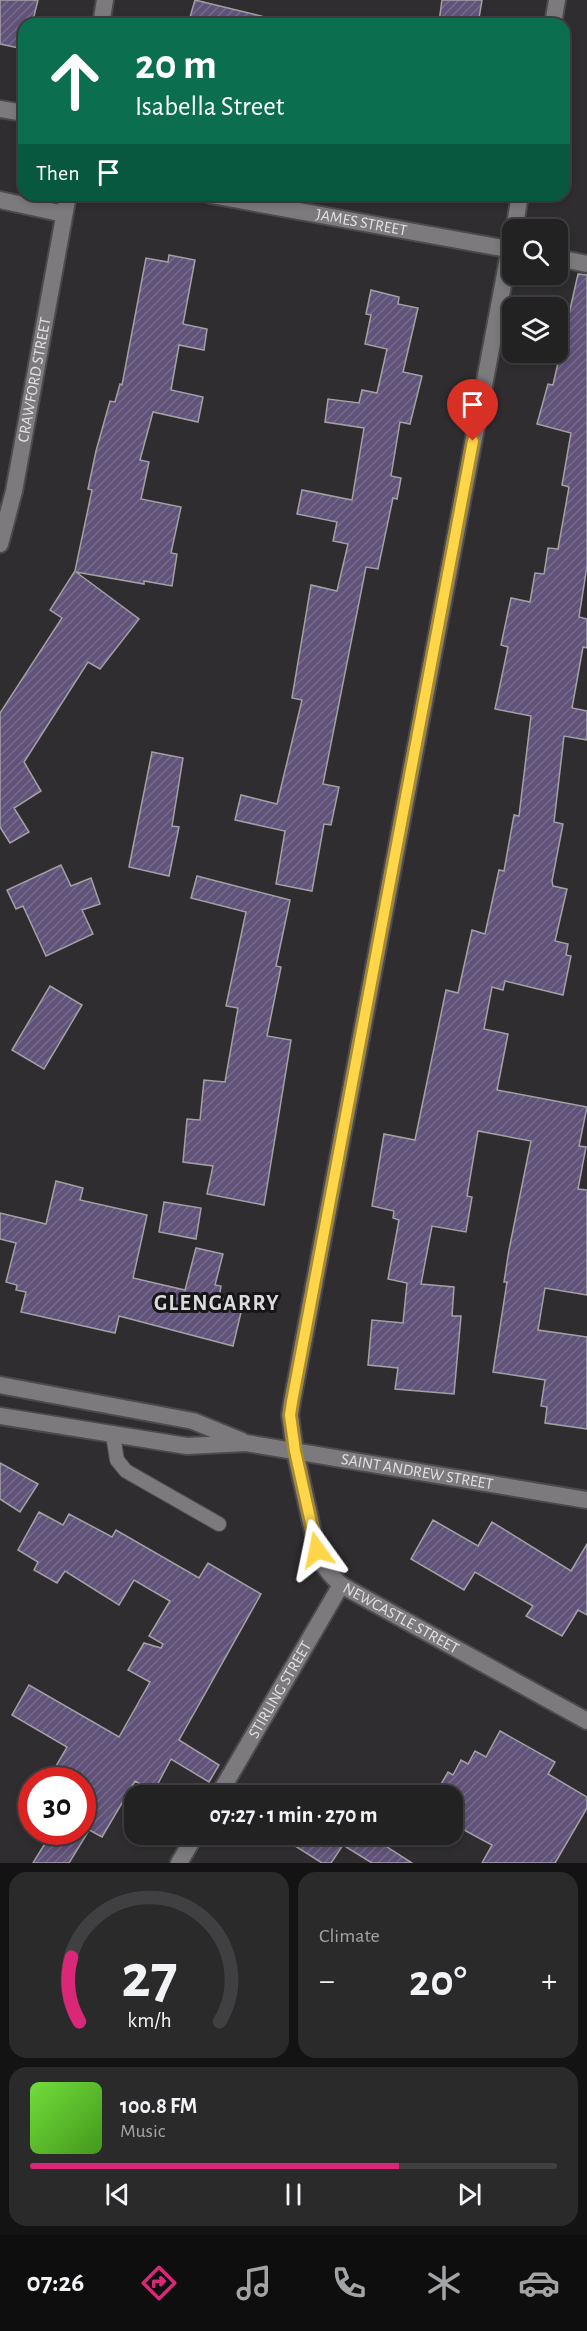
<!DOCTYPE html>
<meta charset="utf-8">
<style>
body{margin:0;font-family:"Alegreya Sans",sans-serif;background:#2b2a2b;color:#f1f3f6;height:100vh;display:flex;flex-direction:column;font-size:22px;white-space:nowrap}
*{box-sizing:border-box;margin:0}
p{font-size:20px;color:#a3a4a6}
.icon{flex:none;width:33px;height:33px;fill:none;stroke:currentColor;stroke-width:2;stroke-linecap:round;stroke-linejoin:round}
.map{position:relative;height:1863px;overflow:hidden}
.sheet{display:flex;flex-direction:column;gap:9px;padding:9px;background:#131313;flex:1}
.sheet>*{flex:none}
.guide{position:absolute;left:18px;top:18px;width:552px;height:183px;border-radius:18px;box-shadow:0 3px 9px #0003,0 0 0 2px #403f41;background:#0b6e4f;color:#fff;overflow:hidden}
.controls{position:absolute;left:502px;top:219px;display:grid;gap:12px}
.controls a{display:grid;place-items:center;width:66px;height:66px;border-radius:12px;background:#232223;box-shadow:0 3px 9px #0003,0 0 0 2px #403f41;font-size:30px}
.speed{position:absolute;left:18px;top:1767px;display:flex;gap:12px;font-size:30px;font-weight:700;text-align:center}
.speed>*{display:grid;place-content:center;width:78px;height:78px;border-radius:50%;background:#232223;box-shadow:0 3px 9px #0003,0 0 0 2px #403f41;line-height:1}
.speed .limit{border:9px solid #d22;background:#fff;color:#111}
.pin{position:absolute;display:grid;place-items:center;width:51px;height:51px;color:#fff;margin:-62px -26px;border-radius:50% 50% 50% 0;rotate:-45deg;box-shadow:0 0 6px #0007}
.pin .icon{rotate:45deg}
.me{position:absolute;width:66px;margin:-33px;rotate:348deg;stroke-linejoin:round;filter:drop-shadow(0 0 4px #0008)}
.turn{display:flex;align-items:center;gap:21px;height:126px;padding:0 18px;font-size:27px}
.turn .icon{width:78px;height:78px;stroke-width:2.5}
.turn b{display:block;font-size:42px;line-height:51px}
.then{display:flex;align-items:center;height:57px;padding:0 18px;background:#0003;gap:12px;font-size:22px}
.big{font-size:45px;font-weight:700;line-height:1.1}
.sheet .tile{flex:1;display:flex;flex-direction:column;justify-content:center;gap:9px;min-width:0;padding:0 21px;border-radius:18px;background:#2b2a2b}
.sheet .dial{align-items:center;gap:0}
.dial svg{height:156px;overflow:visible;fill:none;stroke:#403f41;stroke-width:7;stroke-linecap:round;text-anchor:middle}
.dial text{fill:#f1f3f6;stroke:none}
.song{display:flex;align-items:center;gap:18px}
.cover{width:72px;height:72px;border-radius:9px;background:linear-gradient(135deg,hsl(100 70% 55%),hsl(100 70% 35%))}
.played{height:6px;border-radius:3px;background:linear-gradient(90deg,#db2777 70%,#403f41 70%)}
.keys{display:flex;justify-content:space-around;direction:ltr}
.heat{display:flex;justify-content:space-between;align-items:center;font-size:33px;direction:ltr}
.sheet .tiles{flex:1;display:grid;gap:9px;grid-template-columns:1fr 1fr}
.tile:last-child{grid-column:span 2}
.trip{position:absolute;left:124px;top:1785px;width:339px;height:60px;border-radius:18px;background:#232223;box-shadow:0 3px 9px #0003,0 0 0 2px #403f41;font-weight:700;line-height:60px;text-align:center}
.menu{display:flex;height:96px;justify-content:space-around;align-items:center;background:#0e0e0e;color:#a3a4a6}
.menu .icon{width:42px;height:42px}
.menu .on{color:#db2777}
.menu b{font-size:27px;color:#f1f3f6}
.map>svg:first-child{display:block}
.building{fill:url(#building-hatch);stroke:#a2a1a5;stroke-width:1.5}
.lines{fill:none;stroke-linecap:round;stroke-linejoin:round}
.service-casing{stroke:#4c4a4c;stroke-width:16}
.minor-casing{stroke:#4c4a4c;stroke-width:20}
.tertiary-casing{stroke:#4c4a4c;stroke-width:20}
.service{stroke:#7c7a7d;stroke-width:14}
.minor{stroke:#7c7a7d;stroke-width:16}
.tertiary{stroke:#7c7a7d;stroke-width:16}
.route-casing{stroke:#a68a30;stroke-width:15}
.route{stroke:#ffd54a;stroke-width:10}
.labels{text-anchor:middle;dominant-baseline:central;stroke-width:6;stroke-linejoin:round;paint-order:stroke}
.street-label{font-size:16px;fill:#e3e2e3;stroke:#161517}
.district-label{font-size:22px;font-weight:bold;letter-spacing:1.5px;fill:#dddadd;stroke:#161517}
</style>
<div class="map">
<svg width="587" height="1863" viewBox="0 0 587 1863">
<defs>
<pattern id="building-hatch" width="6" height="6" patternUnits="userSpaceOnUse" patternTransform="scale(1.5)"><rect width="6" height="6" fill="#605279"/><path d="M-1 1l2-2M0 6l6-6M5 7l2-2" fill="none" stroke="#776b8c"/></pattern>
</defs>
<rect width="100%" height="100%" fill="#2f2d2f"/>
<!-- building -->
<g class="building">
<polygon points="0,0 38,0 32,24 24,24 24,49 0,44"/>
<polygon points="195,0 265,17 264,24 188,24"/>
<polygon points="442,0 482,0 478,24 439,22"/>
<polygon points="169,255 195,260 183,324 207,329 204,350 179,345 171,390 203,397 198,422 153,412 140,460 149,462 141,499 181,507 171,553 177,554 172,586 144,581 144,584 76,572 139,619 100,669 88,662 24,762 41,791 14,808 29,832 10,843 0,827 0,713 62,618 50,610 75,571 92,490 88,489 96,451 110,401 115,402 120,384 122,385 146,258 168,262"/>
<polygon points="578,274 587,275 587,566 579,617 587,619 587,648 583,647 572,708 587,711 587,740 564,736 554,822 563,824 552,881 553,886 567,889 555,941 568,944 566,955 571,956 563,995 505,981 503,990 492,987 484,1029 508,1034 497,1090 587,1107 579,1146 586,1147 578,1189 587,1190 587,1295 545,1288 538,1330 587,1337 587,1429 545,1423 547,1407 541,1406 545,1380 493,1372 507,1282 504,1282 509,1250 531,1141 478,1131 467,1196 472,1197 466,1232 432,1226 421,1284 454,1287 452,1316 461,1316 454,1394 395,1389 398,1368 368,1365 372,1320 403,1323 407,1283 388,1279 399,1220 393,1218 394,1211 372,1206 384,1134 415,1140 446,990 458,993 472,930 485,934 499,870 504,871 514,815 519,816 531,716 495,709 508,647 501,645 511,598 530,602 535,573 544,574 548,548 558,549 569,487 562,485 571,433 537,424 548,384 553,385"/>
<polygon points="371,290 399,297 398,304 418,308 403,372 422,376 410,424 400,422 391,476 401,478 397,499 393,498 378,569 366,567 323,784 339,787 331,825 324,824 312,891 276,884 285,831 235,820 241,795 277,804 302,700 292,698 311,585 337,591 348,544 333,541 337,522 297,514 302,490 352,500 364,428 325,422 328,399 359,403 362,390 377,393 387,349 365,344 371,315 366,314"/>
<polygon points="152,752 183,758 172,826 179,827 169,876 129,867"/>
<polygon points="61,865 71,886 91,878 100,904 82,910 93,934 46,956 23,906 16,909 7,890"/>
<polygon points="197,876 290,900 276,966 281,967 267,1036 291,1040 264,1205 207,1194 213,1166 183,1162 187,1119 200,1120 204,1080 225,1082 238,1008 226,1006 246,912 191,898"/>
<polygon points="50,986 82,1005 44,1069 12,1050"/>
<polygon points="56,1181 83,1188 80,1200 147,1215 133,1278 185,1290 196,1248 223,1254 215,1285 221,1286 219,1298 243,1304 233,1346 119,1316 115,1333 21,1312 26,1292 16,1290 17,1285 6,1282 16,1243 0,1239 0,1213 46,1224"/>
<polygon points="164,1202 201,1208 196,1239 159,1232"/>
<polygon points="0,1463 38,1484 20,1512 0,1499"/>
<polygon points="39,1512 63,1525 69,1514 112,1537 116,1530 199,1578 208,1563 261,1594 179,1740 219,1765 209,1782 171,1759 154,1791 135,1781 102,1837 82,1826 82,1780 48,1780 67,1747 12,1715 29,1685 119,1737 150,1682 128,1670 144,1643 161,1648 163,1644 149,1636 170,1601 134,1580 119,1605 65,1571 57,1583 34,1570 38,1562 18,1550"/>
<polygon points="433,1520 478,1546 492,1522 571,1571 587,1544 587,1615 578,1610 562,1636 526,1616 533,1606 475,1572 464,1590 411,1559"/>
<polygon points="500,1731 555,1762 548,1774 587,1797 587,1808 555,1863 482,1863 492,1845 453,1824 453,1796 436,1793 448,1772 453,1775 461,1760 468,1764 475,1751 486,1757"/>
<polygon points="52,1832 88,1832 69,1863 33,1863"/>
<polygon points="276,1834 367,1834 412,1863 372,1863 343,1845 331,1863 322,1863"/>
</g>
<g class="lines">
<defs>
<polyline id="service" points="113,1435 117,1460 126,1471 219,1524"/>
<g id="minor">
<polyline points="101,24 105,0"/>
<polyline points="0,109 24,113"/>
<path id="s1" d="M211 195 513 250"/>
<polyline points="0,200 64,214"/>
<polyline points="558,258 587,264"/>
<path id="s2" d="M0 544 14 491 68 195"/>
<path id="s3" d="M295 1451 317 1550C322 1565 329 1574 341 1585L587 1721"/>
<path id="s4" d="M218 1796 341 1585"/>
<polyline points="179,1863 196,1834"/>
</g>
<g id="tertiary">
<polyline points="553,24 557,0"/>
<polyline points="514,230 520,195"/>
<polyline points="0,1385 193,1421 242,1441"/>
<path id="s5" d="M0 1416 187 1446 246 1443 587 1500"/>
<polyline points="295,1451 290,1415 292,1402 513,232"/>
</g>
</defs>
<!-- service casing -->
<use href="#service" class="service-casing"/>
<!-- minor casing -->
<use href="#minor" class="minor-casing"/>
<!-- tertiary casing -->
<use href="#tertiary" class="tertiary-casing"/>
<!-- service -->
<use href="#service" class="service"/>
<!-- minor -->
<use href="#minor" class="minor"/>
<!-- tertiary -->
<use href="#tertiary" class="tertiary"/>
</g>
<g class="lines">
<defs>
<polyline id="route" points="317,1550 295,1451 290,1415 292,1402 473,441"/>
</defs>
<!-- route casing -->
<use href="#route" class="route-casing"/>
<!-- route -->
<use href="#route" class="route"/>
</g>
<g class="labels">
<!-- street labels -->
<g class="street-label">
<text stroke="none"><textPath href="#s1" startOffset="153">JAMES STREET</textPath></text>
<text stroke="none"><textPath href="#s2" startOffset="168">CRAWFORD STREET</textPath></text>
<text stroke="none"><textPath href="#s5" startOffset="422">SAINT ANDREW STREET</textPath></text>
<text stroke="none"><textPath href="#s3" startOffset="213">NEWCASTLE STREET</textPath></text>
<text stroke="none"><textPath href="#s4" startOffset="123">STIRLING STREET</textPath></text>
</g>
<!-- district labels -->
<g class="district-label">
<text x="217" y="1303">GLENGARRY</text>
</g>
</g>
</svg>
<div class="controls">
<a><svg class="icon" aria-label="search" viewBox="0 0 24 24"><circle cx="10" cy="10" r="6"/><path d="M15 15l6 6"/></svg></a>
<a><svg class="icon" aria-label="layers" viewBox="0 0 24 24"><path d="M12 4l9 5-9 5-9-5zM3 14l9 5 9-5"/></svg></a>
</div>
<div class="speed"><div class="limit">30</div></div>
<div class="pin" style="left:473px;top:441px;background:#d93025"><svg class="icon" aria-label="arrive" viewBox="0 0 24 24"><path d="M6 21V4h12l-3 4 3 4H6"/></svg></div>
<svg class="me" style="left:317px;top:1550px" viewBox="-20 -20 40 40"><path d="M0-17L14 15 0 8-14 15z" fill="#ffd54a" stroke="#fff" stroke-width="4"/></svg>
<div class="trip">07:27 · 1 min · 270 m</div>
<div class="guide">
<div class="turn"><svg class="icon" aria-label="ahead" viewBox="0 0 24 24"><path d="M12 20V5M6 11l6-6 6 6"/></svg><div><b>20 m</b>Isabella Street</div></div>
<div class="then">Then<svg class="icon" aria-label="arrive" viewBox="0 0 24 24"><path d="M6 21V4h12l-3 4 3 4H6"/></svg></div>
</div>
</div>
<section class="sheet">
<div class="tiles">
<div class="tile dial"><svg viewBox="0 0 100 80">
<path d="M14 69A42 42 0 1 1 86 69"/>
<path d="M14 69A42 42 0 0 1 10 36" stroke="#db2777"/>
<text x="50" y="56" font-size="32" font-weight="700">27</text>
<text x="50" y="72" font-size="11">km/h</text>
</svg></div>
<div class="tile"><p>Climate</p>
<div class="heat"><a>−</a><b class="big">20°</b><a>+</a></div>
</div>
<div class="tile">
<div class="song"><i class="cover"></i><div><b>100.8 FM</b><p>Music</p></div></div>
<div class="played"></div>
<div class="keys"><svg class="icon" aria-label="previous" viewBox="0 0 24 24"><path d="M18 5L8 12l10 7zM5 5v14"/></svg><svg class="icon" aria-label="pause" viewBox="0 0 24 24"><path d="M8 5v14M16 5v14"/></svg><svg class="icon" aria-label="next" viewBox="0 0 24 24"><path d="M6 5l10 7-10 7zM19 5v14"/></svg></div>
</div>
</div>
</section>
<nav class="menu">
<b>07:26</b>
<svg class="icon on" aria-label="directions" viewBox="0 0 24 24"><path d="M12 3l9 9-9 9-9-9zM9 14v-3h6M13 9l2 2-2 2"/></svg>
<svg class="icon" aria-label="music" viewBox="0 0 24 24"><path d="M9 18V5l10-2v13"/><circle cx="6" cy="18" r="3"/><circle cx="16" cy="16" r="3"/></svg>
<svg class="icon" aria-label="phone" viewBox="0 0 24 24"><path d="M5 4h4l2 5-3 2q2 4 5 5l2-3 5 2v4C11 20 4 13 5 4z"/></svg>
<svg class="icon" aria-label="climate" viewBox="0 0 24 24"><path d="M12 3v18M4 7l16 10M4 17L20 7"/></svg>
<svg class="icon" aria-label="car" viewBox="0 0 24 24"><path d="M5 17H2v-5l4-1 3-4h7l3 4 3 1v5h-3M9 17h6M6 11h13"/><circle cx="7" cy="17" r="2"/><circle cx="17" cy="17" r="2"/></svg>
</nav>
